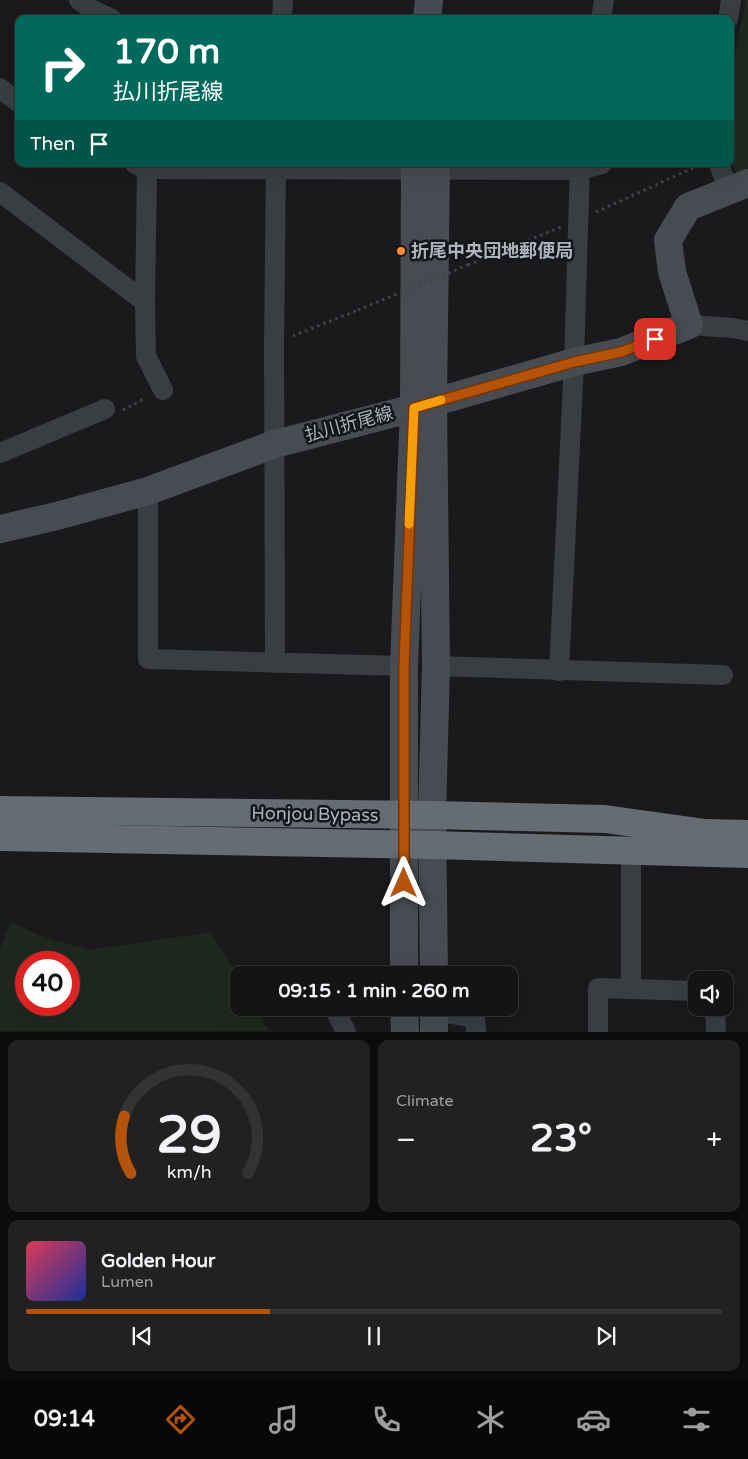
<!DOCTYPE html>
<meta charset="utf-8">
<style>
body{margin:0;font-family:"Varela Round","Noto Sans JP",sans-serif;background:#212122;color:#f1f3f6;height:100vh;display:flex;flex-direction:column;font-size:19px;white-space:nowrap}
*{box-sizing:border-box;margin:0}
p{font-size:16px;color:#9d9ea0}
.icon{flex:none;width:28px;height:28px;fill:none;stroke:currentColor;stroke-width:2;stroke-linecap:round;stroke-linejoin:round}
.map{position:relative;height:1032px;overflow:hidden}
.drawer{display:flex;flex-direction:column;gap:8px;padding:8px;background:#0b0b0c;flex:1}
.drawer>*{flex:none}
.top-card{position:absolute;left:15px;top:15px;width:719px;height:152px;border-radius:10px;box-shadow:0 5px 20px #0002,0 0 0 1px #333334;background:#00695c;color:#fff;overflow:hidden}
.buttons{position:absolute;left:688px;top:971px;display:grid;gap:10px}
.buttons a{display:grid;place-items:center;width:45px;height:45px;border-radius:10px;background:#141415;box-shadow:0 5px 20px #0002,0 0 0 1px #333334;font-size:25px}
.speed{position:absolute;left:15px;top:951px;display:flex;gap:10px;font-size:25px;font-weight:700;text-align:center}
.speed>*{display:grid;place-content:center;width:65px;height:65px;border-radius:50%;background:#141415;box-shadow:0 5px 20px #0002,0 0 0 1px #333334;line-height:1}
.speed .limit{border:8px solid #d22;background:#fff;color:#111}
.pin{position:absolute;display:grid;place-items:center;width:42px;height:42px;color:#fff;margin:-21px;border-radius:10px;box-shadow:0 2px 8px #0006}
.me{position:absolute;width:55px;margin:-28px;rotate:0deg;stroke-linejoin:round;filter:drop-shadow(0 0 4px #0008)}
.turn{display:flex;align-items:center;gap:18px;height:105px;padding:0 15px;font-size:22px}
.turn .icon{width:65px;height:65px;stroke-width:2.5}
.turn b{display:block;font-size:35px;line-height:42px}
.then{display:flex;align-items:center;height:48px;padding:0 15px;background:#0003;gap:10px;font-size:19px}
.big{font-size:38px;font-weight:700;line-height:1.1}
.drawer .tile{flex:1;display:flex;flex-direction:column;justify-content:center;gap:8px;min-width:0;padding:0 18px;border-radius:10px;background:#212122}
.drawer .dial{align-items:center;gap:0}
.dial svg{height:130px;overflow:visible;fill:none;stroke:#333334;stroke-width:7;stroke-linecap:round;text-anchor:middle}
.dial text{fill:#f1f3f6;stroke:none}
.song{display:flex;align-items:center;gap:15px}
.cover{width:60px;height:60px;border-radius:8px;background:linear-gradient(135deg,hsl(350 70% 55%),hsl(230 70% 35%))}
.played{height:5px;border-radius:2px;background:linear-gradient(90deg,#b45309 35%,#333334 35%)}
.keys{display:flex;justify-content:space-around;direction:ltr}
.heat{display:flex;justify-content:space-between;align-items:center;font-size:28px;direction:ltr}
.drawer .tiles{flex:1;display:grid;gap:8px;grid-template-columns:1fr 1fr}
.tile:last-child{grid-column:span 2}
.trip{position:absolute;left:230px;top:966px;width:288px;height:50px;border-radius:10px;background:#141415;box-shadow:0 5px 20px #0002,0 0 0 1px #333334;font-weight:700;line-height:50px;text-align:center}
.tabs{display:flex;height:80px;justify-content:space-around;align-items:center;background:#080808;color:#9d9ea0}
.tabs .icon{width:35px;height:35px}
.tabs .active{color:#b45309}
.tabs b{font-size:22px;color:#f1f3f6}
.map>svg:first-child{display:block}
.green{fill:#1f281f;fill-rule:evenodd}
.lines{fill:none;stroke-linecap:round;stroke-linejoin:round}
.path{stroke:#404449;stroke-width:3;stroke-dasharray:2.5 4;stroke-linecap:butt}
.street{stroke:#3a3d42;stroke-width:20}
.secondary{stroke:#484c52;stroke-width:28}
.highway{stroke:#666c73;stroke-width:28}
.path-bridge{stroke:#404449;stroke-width:3;stroke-dasharray:2.5 4;stroke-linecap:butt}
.route-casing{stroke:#753606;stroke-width:12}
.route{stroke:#b45309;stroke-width:9}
.slow{stroke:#f59e0b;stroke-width:9}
.poi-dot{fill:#ff8d2f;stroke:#141517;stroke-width:2}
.labels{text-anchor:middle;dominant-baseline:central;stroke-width:5;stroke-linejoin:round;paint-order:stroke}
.poi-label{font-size:18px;font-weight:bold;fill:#abb4bd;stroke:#141517;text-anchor:start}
.street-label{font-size:18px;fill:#abb4bd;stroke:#141517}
</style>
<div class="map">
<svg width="748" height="1032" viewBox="0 0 748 1032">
<rect width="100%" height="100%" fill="#1a1a1c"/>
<!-- green -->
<g class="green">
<polygon points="746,0 748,0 748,174 738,177 730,160 730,75"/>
<path d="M11 922 38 935 89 950 211 932 239 979V1008H255L269 1031H0V949ZM26 962H69V1005H26Z"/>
</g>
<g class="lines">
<!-- path -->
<g class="path">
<polyline points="596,212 702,164"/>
<polyline points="468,265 561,227"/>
<polyline points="293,336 358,310"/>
<polyline points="123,410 146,398"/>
</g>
<!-- street -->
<g class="street">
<polyline points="79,0 91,9 112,19"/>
<polyline points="282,19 283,0"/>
<polyline points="601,19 604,0"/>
<polyline points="728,19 731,0"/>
<polyline points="0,88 19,103"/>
<polyline points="135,164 147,169 579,170 602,164"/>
<polyline points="719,164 728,189"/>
<polyline points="147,169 145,302 146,356 163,390"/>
<polyline points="0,192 145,302"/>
<polyline points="689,325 733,328 748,331"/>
<polyline points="0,453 105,409"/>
<polyline points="148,491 148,659 404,666"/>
<polyline points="275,663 274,344 276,164"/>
<polyline points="436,666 723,675"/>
<polyline points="559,671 574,362 580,164"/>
<polyline points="631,989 631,850"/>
<polyline points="334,1008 346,1032"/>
<polyline points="715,1008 716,1032"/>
<polyline points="434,1011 475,1018 476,1032"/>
<polyline points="598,1032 598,988 696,991"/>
</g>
<!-- secondary -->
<g class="secondary">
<polyline points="427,19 429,0"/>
<polyline points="0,529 57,516 148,491 275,444 414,408 574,362 621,352 689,325 672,272 668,240 688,207 748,183"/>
<polyline points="404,975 404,666 414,408 415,164"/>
<polyline points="434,975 432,815 436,666 433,402 436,164"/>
<polyline points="404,1008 405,1032"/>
<polyline points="434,1008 434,1032"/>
</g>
<!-- highway -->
<g class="highway">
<polyline points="0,810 432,815 605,819 705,833 748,834"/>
<polyline points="0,837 433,845 748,854"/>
</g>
<!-- path-bridge -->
<polyline class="path-bridge" points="358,310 468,265"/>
</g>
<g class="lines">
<defs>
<polyline id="route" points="404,883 404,666 414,408 574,362 621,352 655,339"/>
</defs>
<!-- route casing -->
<use href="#route" class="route-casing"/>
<!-- route -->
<use href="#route" class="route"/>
<!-- slow -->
<polyline class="slow" points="409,524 414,408 441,400"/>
</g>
<!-- markers -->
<circle class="poi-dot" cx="401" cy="251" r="5"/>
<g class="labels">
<!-- poi labels -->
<g class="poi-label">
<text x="411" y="251">折尾中央団地郵便局</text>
</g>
<!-- street labels -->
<g class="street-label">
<text transform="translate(349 424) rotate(-15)">払川折尾線</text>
<text transform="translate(315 814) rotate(1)">Honjou Bypass</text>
</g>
</g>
</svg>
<div class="buttons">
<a><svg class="icon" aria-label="sound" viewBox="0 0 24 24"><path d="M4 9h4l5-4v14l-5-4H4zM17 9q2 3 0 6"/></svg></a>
</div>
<div class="speed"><div class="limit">40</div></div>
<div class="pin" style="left:655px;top:339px;background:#d93025"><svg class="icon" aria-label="arrive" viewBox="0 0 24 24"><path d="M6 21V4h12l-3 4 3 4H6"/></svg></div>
<svg class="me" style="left:404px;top:883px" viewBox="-20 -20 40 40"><path d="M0-17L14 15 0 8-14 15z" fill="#b45309" stroke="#fff" stroke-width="4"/></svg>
<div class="trip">09:15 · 1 min · 260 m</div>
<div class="top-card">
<div class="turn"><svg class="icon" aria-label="right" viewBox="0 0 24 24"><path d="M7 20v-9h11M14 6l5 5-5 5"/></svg><div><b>170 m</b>払川折尾線</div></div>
<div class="then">Then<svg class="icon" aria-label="arrive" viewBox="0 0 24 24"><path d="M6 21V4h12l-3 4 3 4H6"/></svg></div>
</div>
</div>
<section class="drawer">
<div class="tiles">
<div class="tile dial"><svg viewBox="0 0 100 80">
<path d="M14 69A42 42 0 1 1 86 69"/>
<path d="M14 69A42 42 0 0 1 10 34" stroke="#b45309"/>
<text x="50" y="56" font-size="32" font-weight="700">29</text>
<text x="50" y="72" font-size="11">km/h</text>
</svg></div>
<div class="tile"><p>Climate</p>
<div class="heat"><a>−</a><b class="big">23°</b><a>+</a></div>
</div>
<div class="tile">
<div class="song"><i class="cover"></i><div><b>Golden Hour</b><p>Lumen</p></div></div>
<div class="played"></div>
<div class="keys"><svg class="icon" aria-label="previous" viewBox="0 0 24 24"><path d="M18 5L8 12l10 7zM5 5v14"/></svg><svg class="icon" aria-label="pause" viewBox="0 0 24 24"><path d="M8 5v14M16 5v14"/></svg><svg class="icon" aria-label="next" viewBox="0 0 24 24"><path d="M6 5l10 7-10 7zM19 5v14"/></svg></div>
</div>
</div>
</section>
<nav class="tabs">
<b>09:14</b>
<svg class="icon active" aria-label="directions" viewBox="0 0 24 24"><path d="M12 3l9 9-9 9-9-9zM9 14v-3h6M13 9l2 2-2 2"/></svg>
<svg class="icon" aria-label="music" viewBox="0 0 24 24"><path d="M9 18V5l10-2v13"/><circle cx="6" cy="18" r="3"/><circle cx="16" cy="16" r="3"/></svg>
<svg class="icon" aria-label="phone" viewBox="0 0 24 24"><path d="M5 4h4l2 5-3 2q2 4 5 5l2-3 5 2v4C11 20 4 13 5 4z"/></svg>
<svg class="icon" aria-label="climate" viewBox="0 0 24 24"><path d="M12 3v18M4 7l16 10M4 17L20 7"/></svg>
<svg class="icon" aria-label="car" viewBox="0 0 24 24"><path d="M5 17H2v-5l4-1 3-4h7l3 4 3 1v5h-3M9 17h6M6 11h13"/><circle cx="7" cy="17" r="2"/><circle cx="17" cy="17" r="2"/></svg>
<svg class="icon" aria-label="filters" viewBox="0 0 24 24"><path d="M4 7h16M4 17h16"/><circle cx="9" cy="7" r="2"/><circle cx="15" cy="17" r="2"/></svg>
</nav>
